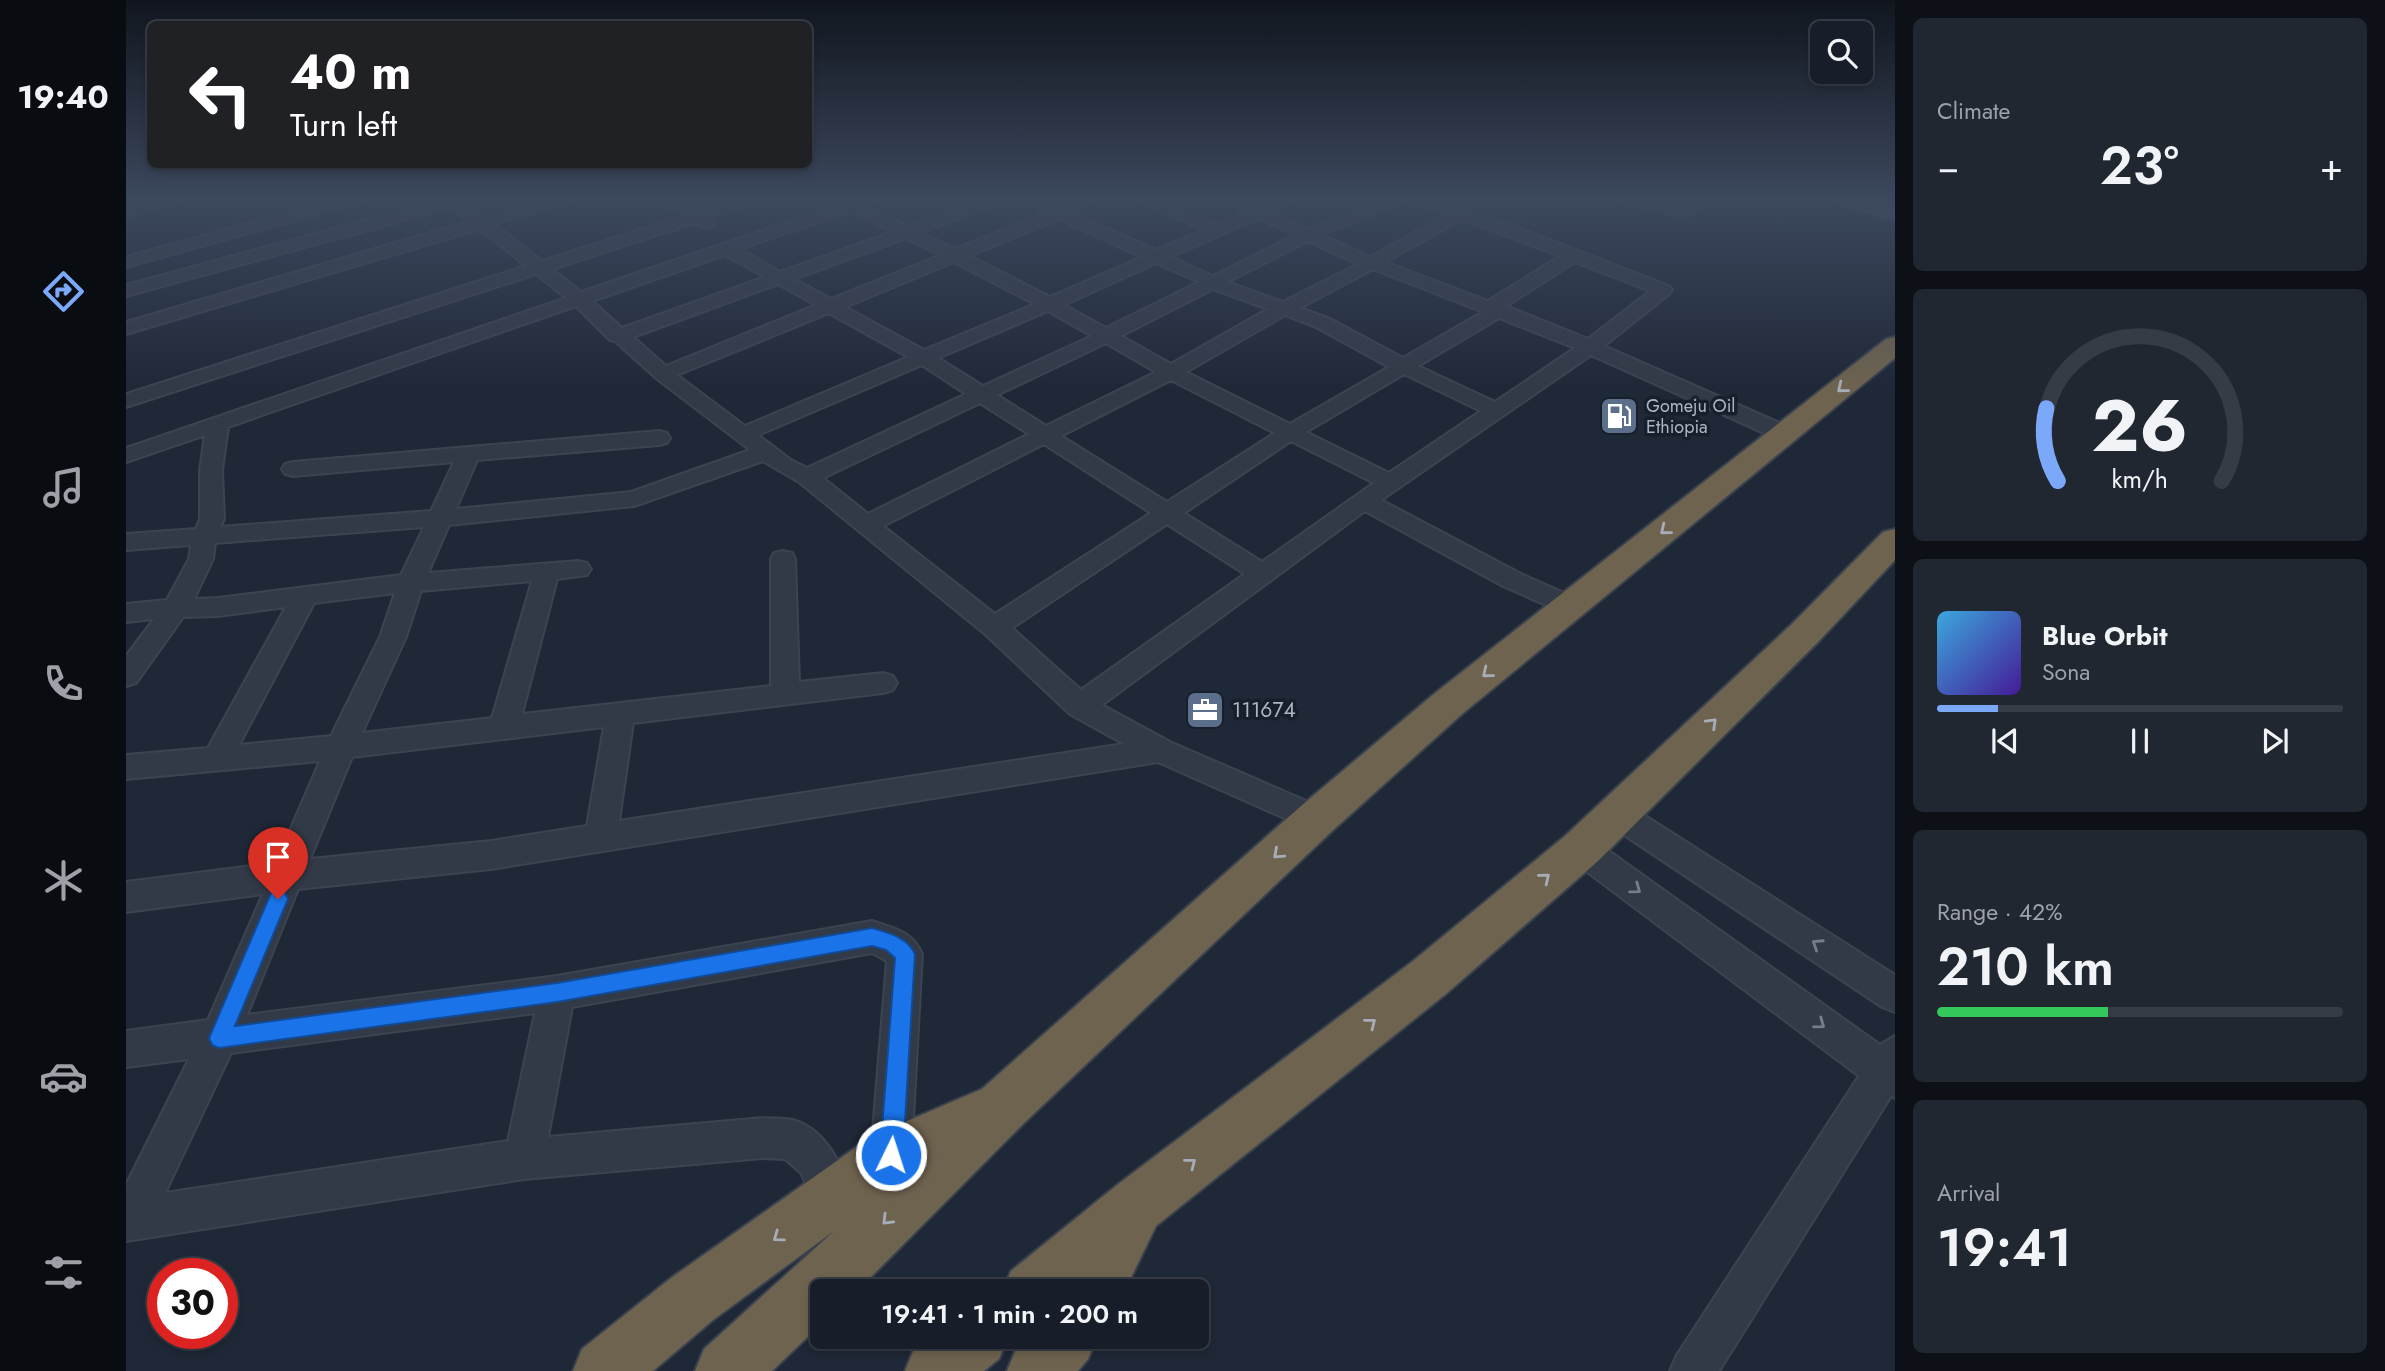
<!DOCTYPE html>
<meta charset="utf-8">
<style>
body{margin:0;font-family:Jost,sans-serif;background:#202731;color:#f1f3f6;height:100vh;display:flex;flex-direction:column;font-size:26px;white-space:nowrap}
*{box-sizing:border-box;margin:0}
p{font-size:23px;color:#9ea2a8}
.icon{flex:none;width:38px;height:38px;fill:none;stroke:currentColor;stroke-width:2;stroke-linecap:round;stroke-linejoin:round}
.map{position:relative;flex:1;overflow:hidden}
.sheet{display:flex;flex-direction:column;gap:18px;padding:18px;background:#0d1017;width:490px}
.sheet>*{flex:none}
.top-card{position:absolute;left:21px;top:21px;width:665px;height:147px;border-radius:10px;box-shadow:0 4px 10px #0003,0 0 0 2px #363c46;background:#202124;color:#fff;overflow:hidden}
.tools{position:absolute;left:1684px;top:21px;display:grid;gap:14px}
.tools a{display:grid;place-items:center;width:63px;height:63px;border-radius:10px;background:#171e29;box-shadow:0 4px 10px #0003,0 0 0 2px #363c46;font-size:35px}
.speed{position:absolute;left:21px;top:1258px;display:flex;gap:14px;font-size:35px;font-weight:700;text-align:center}
.speed>*{display:grid;place-content:center;width:91px;height:91px;border-radius:50%;background:#171e29;box-shadow:0 4px 10px #0003,0 0 0 2px #363c46;line-height:1}
.speed .limit{border:10px solid #d22;background:#fff;color:#111}
.pin{position:absolute;display:grid;place-items:center;width:60px;height:60px;color:#fff;margin:-72px -30px;border-radius:50% 50% 50% 0;rotate:-45deg;box-shadow:0 0 7px #0007}
.pin .icon{rotate:45deg}
.me{position:absolute;width:77px;margin:-38px;rotate:4deg;stroke-linejoin:round;filter:drop-shadow(0 0 5px #0008)}
.turn{display:flex;align-items:center;gap:24px;height:147px;padding:0 28px;font-size:32px}
.turn .icon{width:91px;height:91px;stroke-width:2.5}
.turn b{display:block;font-size:49px;line-height:60px}
.big{font-size:52px;font-weight:600;line-height:1.1}
.sheet .card{flex:1;display:flex;flex-direction:column;justify-content:center;gap:10px;min-width:0;padding:0 24px;border-radius:10px;background:#202731}
.sheet .dial{align-items:center;gap:0}
.dial svg{height:182px;overflow:visible;fill:none;stroke:#363c46;stroke-width:7;stroke-linecap:round;text-anchor:middle}
.dial text{fill:#f1f3f6;stroke:none}
.song{display:flex;align-items:center;gap:21px}
.cover{width:84px;height:84px;border-radius:10px;background:linear-gradient(135deg,hsl(200 70% 55%),hsl(260 70% 35%))}
.played{height:7px;border-radius:4px;background:linear-gradient(90deg,#7ca8fa 15%,#363c46 15%)}
.keys{display:flex;justify-content:space-around;direction:ltr}
.heat{display:flex;justify-content:space-between;align-items:center;font-size:38px;direction:ltr}
.charge{height:10px;border-radius:5px;background:linear-gradient(90deg,#34c759 42%,#363c46 0)}
.trip{position:absolute;left:684px;top:1279px;width:399px;height:70px;border-radius:10px;background:#171e29;box-shadow:0 4px 10px #0003,0 0 0 2px #363c46;font-weight:600;line-height:70px;text-align:center}
main{display:flex;flex:1;min-height:0}
.menu{display:flex;flex-direction:column;width:126px;justify-content:space-around;align-items:center;background:#090c10;color:#9ea2a8}
.menu .icon{width:49px;height:49px}
.menu .active{color:#7ca8fa}
.menu b{font-size:32px;color:#f1f3f6}
.map>svg:first-child{display:block}
.lines{fill:none;stroke-linecap:round;stroke-linejoin:round}
.street-casing{stroke:#3c4351;stroke-width:4}
.primary-casing{stroke:#3c4351;stroke-width:4}
.highway-casing{stroke:#3a424f;stroke-width:4}
.street{fill:#323a47;fill-rule:evenodd}
.primary{fill:#505968;fill-rule:evenodd}
.highway{fill:#6e634f;fill-rule:evenodd}
.oneway{stroke:#a6adb8}
.oneway2{stroke:#757e8c}
.route{fill:#1a73e8;stroke:#114b97;stroke-width:2}
.labels{text-anchor:middle;dominant-baseline:central;stroke-width:7;stroke-linejoin:round;paint-order:stroke}
.far-poi-label{font-size:18px;fill:#acb5c4;stroke:#181f2c;text-anchor:start}
.poi-label{font-size:21px;fill:#acb5c4;stroke:#181f2c;text-anchor:start}
</style>
<main>
<nav class="menu">
<b>19:40</b>
<svg class="icon active" aria-label="directions" viewBox="0 0 24 24"><path d="M12 3l9 9-9 9-9-9zM9 14v-3h6M13 9l2 2-2 2"/></svg>
<svg class="icon" aria-label="music" viewBox="0 0 24 24"><path d="M9 18V5l10-2v13"/><circle cx="6" cy="18" r="3"/><circle cx="16" cy="16" r="3"/></svg>
<svg class="icon" aria-label="phone" viewBox="0 0 24 24"><path d="M5 4h4l2 5-3 2q2 4 5 5l2-3 5 2v4C11 20 4 13 5 4z"/></svg>
<svg class="icon" aria-label="climate" viewBox="0 0 24 24"><path d="M12 3v18M4 7l16 10M4 17L20 7"/></svg>
<svg class="icon" aria-label="car" viewBox="0 0 24 24"><path d="M5 17H2v-5l4-1 3-4h7l3 4 3 1v5h-3M9 17h6M6 11h13"/><circle cx="7" cy="17" r="2"/><circle cx="17" cy="17" r="2"/></svg>
<svg class="icon" aria-label="filters" viewBox="0 0 24 24"><path d="M4 7h16M4 17h16"/><circle cx="9" cy="7" r="2"/><circle cx="15" cy="17" r="2"/></svg>
</nav>
<div class="map">
<svg width="1769" height="1371" viewBox="0 0 1769 1371">
<rect width="100%" height="100%" fill="#1f2837"/>
<g class="lines">
<defs>
<g id="street">
<polygon points="35,197 62,197 60,200 0,216 0,206"/>
<polygon points="217,197 243,197 241,200 0,267 0,257"/>
<path d="M317 197H351L341 203 359 217 425 197H450L448 200 368 224 416 261 557 216 531 197H550L572 211 614 197H638L583 218 588 223 586 226 580 228 568 223 426 269 455 292 712 205 708 201 712 197 726 200 757 197 739 206 782 226 863 197H886L795 233 829 249 920 213 893 197H913L933 207 954 197H975L946 213 1030 250 1078 230 1004 197H1026L1092 224 1119 212 1093 197H1114L1132 206 1151 197H1172L1145 212 1182 229 1259 197H1300L1377 222 1543 286 1546 290 1543 294 1478 346 1667 429 1670 434 1667 439H1651L1465 355 1255 500 1395 574 1454 600 1458 606 1454 612 1445 615 1436 612 1377 586 1239 511 976 705 1044 742 1201 810 1206 819 1201 828 1190 832 1032 762 365 869 172 889 121 1015 431 976 746 921C768 928 787 932 796 954L785 1155 779 1169 765 1175 751 1169 745 1155 761 961 746 953 446 1007 422 1137 637 1118C648 1119 660 1118 670 1121 702 1132 716 1168 729 1197L723 1212 708 1218 693 1212 675 1173 659 1159 637 1158 398 1179 0 1241V1185L63 1059 0 1067V1031L82 1020 137 894 0 912V882L150 863 194 761 0 779V755L82 748 160 607 92 616 57 617 10 683 0 686V656L28 619 0 622V604L41 600 63 559 65 545 0 550V534L70 529 74 519V470L79 435 0 462V448L440 298 410 274 0 407V394L400 266 354 229 0 334V322L344 221 326 207 0 296V285L318 199ZM1279 201 1321 214 1245 257 1196 235ZM724 211 767 232 654 272 614 249ZM1132 218 1169 235 1087 276 1045 257ZM933 219 1016 257 924 297 843 256ZM1336 219 1434 256 1362 301 1259 262ZM780 238 815 255 705 299 668 279ZM1182 241 1232 264 1157 302 1101 282ZM599 255 639 277 496 328 466 301ZM828 262 909 304 798 350 719 307ZM1449 262 1524 291 1462 339 1380 306ZM1030 263 1073 282 980 328 938 305ZM1247 269 1357 312 1277 358 1204 319 1174 308ZM652 284 690 305 540 366 507 337ZM1087 289 1142 309 1045 364 995 336ZM450 306 484 340 489 341 530 378 624 450 505 492 330 509 351 460 533 445 541 443 544 438 541 433 533 431 167 462 159 464 156 469 159 474 167 476 328 462 305 511 94 527 98 519 96 470 102 427ZM922 311 966 336 857 386 812 358ZM703 313 782 357 619 426 551 375ZM1159 315 1190 327 1263 367 1164 424 1060 372ZM1373 318 1449 348 1369 402 1292 366ZM980 343 1030 372 920 426 871 395ZM796 365 840 394 681 468 665 460 632 435ZM1278 374 1355 411 1263 473 1180 432ZM1045 380 1149 433 1041 502 935 436ZM854 403 903 434 742 514 697 478ZM1165 441 1248 483 1136 562 1058 513ZM918 444 1025 513 869 614 757 526ZM637 461 673 482 859 634 944 714 998 744 493 821 507 723 757 693 767 690 771 683 767 676 757 673 673 682 669 559 666 553 657 551 648 553 645 559V686L396 714 431 579 461 575 465 569 461 563 452 561 302 573 323 525 508 506ZM1041 524 1119 574 955 690 886 628ZM298 527 275 575 92 598 68 599 87 559 89 543ZM406 581 366 718 236 733 280 637 295 591ZM269 593 254 637 205 736 113 745 188 603ZM478 727 461 826 365 841 184 859 226 757ZM409 1013 382 1141 39 1193 105 1053Z"/>
<polygon points="1486,197 1515,197 1557,207 1556,197 1572,197 1575,209 1558,217 1488,200"/>
<polygon points="1491,801 1502,805 1769,975 1769,1012 1756,1007 1480,823 1475,814 1480,805"/>
<polygon points="1455,835 1466,839 1754,1045 1769,1036 1769,1098 1765,1096 1593,1371 1544,1371 1551,1355 1733,1076 1444,859 1439,849 1444,839"/>
</g>
<polygon id="primary" points="1702,197 1737,197 1769,206 1769,220 1704,202"/>
<g id="highway">
<polygon points="1769,337 1769,358 1336,714 1205,832 898,1123 730,1292 696,1292 696,1323 646,1371 569,1371 578,1349 708,1231 587,1320 527,1371 447,1371 456,1349 545,1278 746,1136 856,1089 1175,806 1308,694 1760,339"/>
<polygon points="1769,529 1769,560 1693,641 1471,862 1321,993 1030,1226 998,1292 876,1292 885,1271 991,1185 1287,961 1439,836 1667,623 1757,532"/>
<polygon points="803,1337 882,1337 873,1359 858,1371 779,1371 788,1349"/>
<polygon points="900,1337 971,1337 962,1359 952,1371 881,1371 890,1349"/>
</g>
</defs>
<!-- street casing -->
<use href="#street" class="street-casing"/>
<!-- primary casing -->
<use href="#primary" class="primary-casing"/>
<!-- highway casing -->
<use href="#highway" class="highway-casing"/>
<!-- street -->
<use href="#street" class="street"/>
<!-- primary -->
<use href="#primary" class="primary"/>
<!-- highway -->
<use href="#highway" class="highway"/>
</g>
<!-- one-way arrows -->
<defs><path id="oneway-chevron" d="M-2-3.5L2.5 0L-2 3.5" fill="none" stroke-width="1.6" stroke-linecap="round" stroke-linejoin="round" transform="scale(1.75)"/></defs>
<g class="oneway">
<use href="#oneway-chevron" transform="translate(1716 388) rotate(141)"/>
<use href="#oneway-chevron" transform="translate(1539 530) rotate(141)"/>
<use href="#oneway-chevron" transform="translate(1361 673) rotate(141)"/>
<use href="#oneway-chevron" transform="translate(1586 723) rotate(-44)"/>
<use href="#oneway-chevron" transform="translate(1152 854) rotate(138)"/>
<use href="#oneway-chevron" transform="translate(1419 878) rotate(-39)"/>
<use href="#oneway-chevron" transform="translate(1245 1023) rotate(-38)"/>
<use href="#oneway-chevron" transform="translate(1065 1163) rotate(-38)"/>
<use href="#oneway-chevron" transform="translate(761 1220) rotate(135)"/>
<use href="#oneway-chevron" transform="translate(652 1237) rotate(144)"/>
</g>
<g class="oneway2">
<use href="#oneway-chevron" transform="translate(1510 889) rotate(36)"/>
<use href="#oneway-chevron" transform="translate(1691 944) rotate(-147)"/>
<use href="#oneway-chevron" transform="translate(1694 1024) rotate(36)"/>
</g>
<!-- sky -->
<linearGradient id="sky" x2="0" y2="1"><stop stop-color="#11161e"/><stop offset="0.51" stop-color="#3c485e"/><stop offset="1" stop-color="#3c485e" stop-opacity="0"/></linearGradient>
<rect width="1769" height="389" fill="url(#sky)"/>
<!-- route -->
<path class="route" d="M152 891 159 893 162 899 109 1026 431 983 746 928C763 933 781 937 789 954L777 1155 773 1163 765 1166 757 1163 754 1155 769 958 760 950 746 946 431 1002 93 1048 86 1045 83 1038 145 893Z"/>
<!-- icons -->
<defs>
<symbol id="fuel-square" viewBox="-11 -11 22 22"><rect x="-9" y="-9" width="18" height="18" rx="4" fill="#5c6f8a" stroke="#181f2c"/><path d="M-5.5-6h7V0h2V4h1.3V-2.5L3-4.5l.8-.8L6-3V5H2.5V1h-1V6h-7ZM-4.2-4.7v3.2H.2V-4.7Z" fill="#fff"/></symbol>
<symbol id="office-square" viewBox="-11 -11 22 22"><rect x="-9" y="-9" width="18" height="18" rx="4" fill="#5c6f8a" stroke="#181f2c"/><path d="M-6-3h4V-5.5h4V-3h4V5H-6ZM-1-4.5V-3h2v-1.5ZM-6 0V1H6V0Z" fill="#fff"/></symbol>
</defs>
<g fill-rule="evenodd">
<use href="#fuel-square" x="1471" y="394" width="44" height="44"/>
<use href="#office-square" x="1057" y="688" width="44" height="44"/>
</g>
<g class="labels">
<!-- far-poi labels -->
<g class="far-poi-label">
<text x="1520" y="406">Gomeju Oil<tspan x="1520" dy="21">Ethiopia</tspan></text>
</g>
<!-- poi labels -->
<g class="poi-label">
<text x="1106" y="710">111674</text>
</g>
</g>
</svg>
<div class="tools">
<a><svg class="icon" aria-label="search" viewBox="0 0 24 24"><circle cx="10" cy="10" r="6"/><path d="M15 15l6 6"/></svg></a>
</div>
<div class="speed"><div class="limit">30</div></div>
<div class="pin" style="left:152px;top:899px;background:#d93025"><svg class="icon" aria-label="arrive" viewBox="0 0 24 24"><path d="M6 21V4h12l-3 4 3 4H6"/></svg></div>
<svg class="me" style="left:765px;top:1155px" viewBox="-20 -20 40 40"><circle r="17" fill="#1a73e8" stroke="#fff" stroke-width="3"/><path d="M0-11L8 9 0 5-8 9z" fill="#fff"/></svg>
<div class="trip">19:41 · 1 min · 200 m</div>
<div class="top-card">
<div class="turn"><svg class="icon" aria-label="left" viewBox="0 0 24 24"><path d="M17 20v-9H6M10 6l-5 5 5 5"/></svg><div><b>40 m</b>Turn left</div></div>
</div>
</div>
<section class="sheet">
<div class="card"><p>Climate</p>
<div class="heat"><a>−</a><b class="big">23°</b><a>+</a></div>
</div>
<div class="card dial"><svg viewBox="0 0 100 80">
<path d="M14 69A42 42 0 1 1 86 69"/>
<path d="M14 69A42 42 0 0 1 9 37" stroke="#7ca8fa"/>
<text x="50" y="56" font-size="32" font-weight="700">26</text>
<text x="50" y="72" font-size="11">km/h</text>
</svg></div>
<div class="card">
<div class="song"><i class="cover"></i><div><b>Blue Orbit</b><p>Sona</p></div></div>
<div class="played"></div>
<div class="keys"><svg class="icon" aria-label="previous" viewBox="0 0 24 24"><path d="M18 5L8 12l10 7zM5 5v14"/></svg><svg class="icon" aria-label="pause" viewBox="0 0 24 24"><path d="M8 5v14M16 5v14"/></svg><svg class="icon" aria-label="next" viewBox="0 0 24 24"><path d="M6 5l10 7-10 7zM19 5v14"/></svg></div>
</div>
<div class="card"><p>Range · 42%</p><b class="big">210 km</b><div class="charge"></div></div>
<div class="card"><p>Arrival</p><b class="big">19:41</b></div>
</section>
</main>
